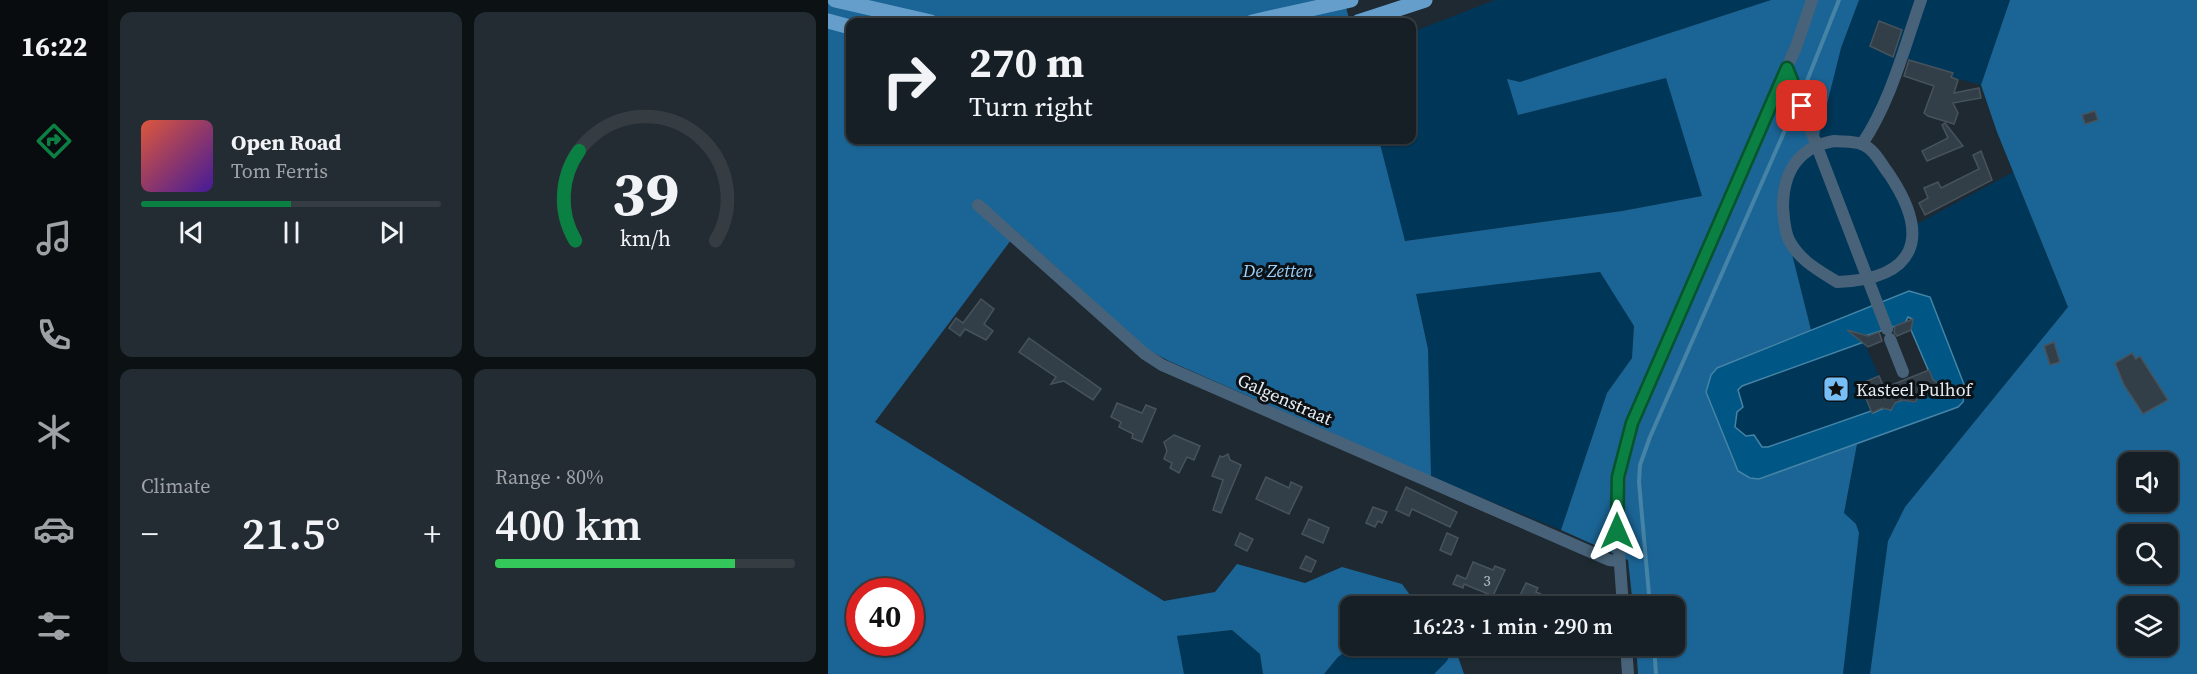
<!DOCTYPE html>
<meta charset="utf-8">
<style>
body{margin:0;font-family:"Source Serif 4",serif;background:#232c32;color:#f1f3f6;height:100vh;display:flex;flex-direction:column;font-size:22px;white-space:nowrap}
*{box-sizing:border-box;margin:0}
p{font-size:20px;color:#9ea2a7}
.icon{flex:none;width:33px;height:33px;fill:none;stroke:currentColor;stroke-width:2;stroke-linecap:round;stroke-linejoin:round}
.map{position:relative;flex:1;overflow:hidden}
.side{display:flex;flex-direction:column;gap:12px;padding:12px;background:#0c1114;width:720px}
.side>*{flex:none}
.banner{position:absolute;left:18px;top:18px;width:570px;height:126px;border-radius:12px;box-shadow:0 2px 4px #0004,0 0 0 2px #353d42;background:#161f25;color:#f1f3f6;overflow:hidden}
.tools{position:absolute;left:1290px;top:452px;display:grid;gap:12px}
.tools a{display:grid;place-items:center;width:60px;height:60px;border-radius:12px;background:#161f25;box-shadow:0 2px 4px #0004,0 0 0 2px #353d42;font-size:30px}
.speed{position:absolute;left:18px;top:578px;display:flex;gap:12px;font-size:30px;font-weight:700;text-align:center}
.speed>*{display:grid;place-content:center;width:78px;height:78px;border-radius:50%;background:#161f25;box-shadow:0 2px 4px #0004,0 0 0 2px #353d42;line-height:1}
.speed .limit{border:9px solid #d22;background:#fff;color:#111}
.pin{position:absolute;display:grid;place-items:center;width:51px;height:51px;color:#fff;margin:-26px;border-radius:12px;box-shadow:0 3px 9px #0006}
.me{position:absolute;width:66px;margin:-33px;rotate:0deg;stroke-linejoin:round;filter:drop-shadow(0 0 4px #0008)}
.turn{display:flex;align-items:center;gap:21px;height:126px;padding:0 24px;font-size:27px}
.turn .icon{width:78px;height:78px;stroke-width:2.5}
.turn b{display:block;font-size:42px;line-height:51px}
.big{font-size:45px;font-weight:600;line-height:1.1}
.side .card{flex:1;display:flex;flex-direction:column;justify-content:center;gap:9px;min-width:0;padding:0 21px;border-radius:12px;background:#232c32}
.side .dial{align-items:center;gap:0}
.dial svg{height:156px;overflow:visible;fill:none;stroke:#353d42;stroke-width:7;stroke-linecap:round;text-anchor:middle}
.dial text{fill:#f1f3f6;stroke:none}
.song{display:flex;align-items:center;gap:18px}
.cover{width:72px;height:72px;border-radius:9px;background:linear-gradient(135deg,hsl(10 70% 55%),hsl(260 70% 35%))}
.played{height:6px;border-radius:3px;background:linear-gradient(90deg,#0b8043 50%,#353d42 50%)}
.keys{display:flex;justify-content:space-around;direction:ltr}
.heat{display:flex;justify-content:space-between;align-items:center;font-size:33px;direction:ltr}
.charge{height:9px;border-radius:4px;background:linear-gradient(90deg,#34c759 80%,#353d42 0)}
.side .tiles{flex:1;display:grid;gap:12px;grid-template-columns:repeat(2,1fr)}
.trip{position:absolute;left:512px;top:596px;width:345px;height:60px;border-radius:12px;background:#161f25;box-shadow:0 2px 4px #0004,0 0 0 2px #353d42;font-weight:600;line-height:60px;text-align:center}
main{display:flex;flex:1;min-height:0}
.menu{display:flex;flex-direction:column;width:108px;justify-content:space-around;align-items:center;background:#090c0f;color:#9ea2a7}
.menu .icon{width:42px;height:42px}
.menu .current{color:#0b8043}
.menu b{font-size:27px;color:#f1f3f6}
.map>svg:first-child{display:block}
.green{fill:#003758}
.forest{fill:#1b6596;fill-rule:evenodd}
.water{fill:#005685;stroke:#4584a6;stroke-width:1.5;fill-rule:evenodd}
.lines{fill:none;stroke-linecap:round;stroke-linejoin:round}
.stream{stroke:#4584a6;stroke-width:4}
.building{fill:#333f48;stroke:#47535c;stroke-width:1.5}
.minor{stroke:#486379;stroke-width:12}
.major{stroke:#659eca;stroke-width:15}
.route-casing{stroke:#07532c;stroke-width:15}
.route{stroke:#0b8043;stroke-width:10}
.labels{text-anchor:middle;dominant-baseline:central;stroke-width:6;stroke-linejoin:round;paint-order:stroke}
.number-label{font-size:15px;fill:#bac2c8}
.park-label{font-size:18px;font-style:italic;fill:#9dd2fc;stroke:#0c1115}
.poi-label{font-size:18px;fill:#e7eef3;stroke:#0c1115;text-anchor:start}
.street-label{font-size:18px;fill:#e7eef3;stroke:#0c1115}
</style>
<main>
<nav class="menu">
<b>16:22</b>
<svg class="icon current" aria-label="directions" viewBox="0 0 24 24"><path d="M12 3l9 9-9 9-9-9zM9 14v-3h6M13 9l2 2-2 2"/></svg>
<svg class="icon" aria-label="music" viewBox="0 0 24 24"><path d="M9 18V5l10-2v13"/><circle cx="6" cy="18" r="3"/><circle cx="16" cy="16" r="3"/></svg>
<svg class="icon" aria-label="phone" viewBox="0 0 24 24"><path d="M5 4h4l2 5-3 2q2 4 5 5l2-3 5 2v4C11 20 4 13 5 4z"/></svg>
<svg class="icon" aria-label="climate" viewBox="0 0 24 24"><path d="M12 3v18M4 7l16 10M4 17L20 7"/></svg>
<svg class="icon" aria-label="car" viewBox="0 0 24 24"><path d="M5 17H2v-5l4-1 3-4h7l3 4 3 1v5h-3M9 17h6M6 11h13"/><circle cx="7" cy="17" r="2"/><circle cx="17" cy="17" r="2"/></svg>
<svg class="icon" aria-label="filters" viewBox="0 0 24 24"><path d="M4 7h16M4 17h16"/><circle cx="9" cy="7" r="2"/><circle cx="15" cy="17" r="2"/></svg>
</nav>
<section class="side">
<div class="tiles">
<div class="card">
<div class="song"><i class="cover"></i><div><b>Open Road</b><p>Tom Ferris</p></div></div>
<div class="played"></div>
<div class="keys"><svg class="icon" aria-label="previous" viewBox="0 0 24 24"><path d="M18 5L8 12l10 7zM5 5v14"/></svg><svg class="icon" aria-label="pause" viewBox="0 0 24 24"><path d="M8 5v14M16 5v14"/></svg><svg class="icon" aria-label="next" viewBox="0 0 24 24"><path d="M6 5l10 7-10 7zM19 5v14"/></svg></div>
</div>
<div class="card dial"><svg viewBox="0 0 100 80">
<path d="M14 69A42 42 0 1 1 86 69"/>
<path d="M14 69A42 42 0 0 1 16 23" stroke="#0b8043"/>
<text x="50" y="56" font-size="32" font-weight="700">39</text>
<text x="50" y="72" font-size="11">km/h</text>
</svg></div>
<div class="card"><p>Climate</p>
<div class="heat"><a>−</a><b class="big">21.5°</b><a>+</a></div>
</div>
<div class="card"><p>Range · 80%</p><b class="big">400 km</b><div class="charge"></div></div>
</div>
</section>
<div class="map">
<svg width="1369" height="674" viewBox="0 0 1369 674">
<rect width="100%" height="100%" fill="#1e2931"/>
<!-- green -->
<g class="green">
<polygon points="667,0 943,0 692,82 680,80 690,115 838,77 874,196 794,211 576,241 551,140 584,140 584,32"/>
<polygon points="1031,0 1182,0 1153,85 1123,77 1124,73 1079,59 1034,144 1046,152 1085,226 1185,172 1240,307 1077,507 1060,541 1042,674 1015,674 1031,533 1028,524 1016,514 1029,444 1130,407 1138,394 1102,298 1081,291 983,330 956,222 955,204"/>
<polygon points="772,272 806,326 804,358 779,393 733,530 603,477 600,349 588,293"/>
<path d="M1036 342 1051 376 1038 381 1043 411 940 447C930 447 913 435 907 426L909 412 915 407 910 390 914 386Z"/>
<polygon points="404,630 432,654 435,674 356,674 349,636"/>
<polygon points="527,645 621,645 627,648 618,662 606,674 496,674 510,657"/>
</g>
<!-- forest -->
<g class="forest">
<path d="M0 0H516L522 22H22V140H551L577 241 794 211 874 196 838 78 690 115 679 79 692 82 943 0H1031L1013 48 989 144 963 166 956 222 983 330 889 368 883 375 926 479H931L1029 444 1016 513 1028 524 1031 533 1015 674H810L808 645H846V606H805L800 560 733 530 779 393 804 358 806 326 772 272 588 294 600 349 603 477 341 361 320 350 189 232 47 422 336 601 387 592 409 564 477 583 514 567 574 584 590 606H522V645H527L510 657 496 674H435L432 654 404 630 349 636 356 674H0ZM32 591H82V642H32Z"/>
<path d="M1182 0H1369V674H1042L1060 541 1077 507 1240 307 1169 132 1153 85ZM1300 462H1340V501H1300ZM1300 534H1340V573H1300ZM1300 606H1340V645H1300Z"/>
<polygon points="627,648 636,674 606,674 618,662"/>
</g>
<!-- water -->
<path class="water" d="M1081 291 1102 297 1137 387 1135 402 1130 407 931 479 922 478 910 471 878 392 883 375 889 368ZM1080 317 1084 319 1083 330 1105 381 1109 383V388L1066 403 1063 410 1056 408 1045 413 1043 411 940 447H934L926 435 918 436 907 427 909 412 915 407 910 390 914 386 1036 342 1031 338 1077 323Z"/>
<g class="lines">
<!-- stream -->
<g class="stream">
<polyline points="975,91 1011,0"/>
<polyline points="822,606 811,482 812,465 822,437 968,105"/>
<polyline points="826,645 828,674"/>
</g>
</g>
<!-- building -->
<g class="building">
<polygon points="1051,21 1074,30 1065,57 1042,46"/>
<polygon points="1081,60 1125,73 1123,77 1130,80 1126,93 1151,88 1153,98 1125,103 1130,113 1126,124 1100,116 1096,113 1106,86 1076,76"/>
<polygon points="1267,111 1270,120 1257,124 1254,115"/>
<polygon points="1117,123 1135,146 1099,161 1094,151 1120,138 1114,125"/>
<polygon points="1153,151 1164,180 1097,215 1091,203 1100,198 1096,188 1110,182 1113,188 1151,169 1145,155"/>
<polygon points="153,299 166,309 156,324 165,331 158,340 137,329 132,336 121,328 128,318 135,323"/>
<polygon points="1085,319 1083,330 1069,336 1066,332 1067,326"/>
<polygon points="1019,330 1040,336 1051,332 1054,341 1040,347"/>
<polygon points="201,338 273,389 265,400 236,381 223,384 228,377 191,352"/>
<polygon points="1226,342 1232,362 1222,365 1216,346"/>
<polygon points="1304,353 1308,359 1312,356 1340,400 1315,414 1296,385 1287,363"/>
<polygon points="1101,370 1105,380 1112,384 1091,393 1092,396 1087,402 1074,400 1067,403 1063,410 1054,408 1044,413 1032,384 1051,376 1056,388"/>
<polygon points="289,403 314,413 318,405 328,409 314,442 304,438 305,434 291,427 293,422 283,417"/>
<polygon points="346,435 372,446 366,460 359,457 351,473 342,468 344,463 336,459 339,451 336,442"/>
<polygon points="400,454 402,460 413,465 393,513 385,510 395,480 384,476 392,456 395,457"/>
<polygon points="438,477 461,488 463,482 474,487 461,514 428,499"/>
<polygon points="578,487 629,512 622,527 584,509 581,516 568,510"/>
<polygon points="545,507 559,512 554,523 550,521 547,527 538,523"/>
<polygon points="481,519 501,528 495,543 474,534"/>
<polygon points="412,533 425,539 419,551 407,545"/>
<polygon points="619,533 630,538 623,555 612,550"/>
<polygon points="478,556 488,561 483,572 472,568"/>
<polygon points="645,562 665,570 667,566 677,570 665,596 636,584 635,588 625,584 629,575 638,579"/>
<polygon points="698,583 710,588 708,592 741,606 687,606"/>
</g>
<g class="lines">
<!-- minor -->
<g class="minor">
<polyline points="959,68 1059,329"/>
<path d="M1006 141C1014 142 1025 141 1033 144 1046 148 1053 164 1061 174 1104 238 1088 279 1009 282 990 270 971 260 961 240 956 230 956 218 955 207 955 173 970 147 1006 141Z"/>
<path d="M1034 144C1063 101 1076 48 1093 0"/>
<polyline points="150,205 317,354 334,365 781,560 791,561"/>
<polyline points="1062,339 1075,372"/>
<path d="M795 606C790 536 784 492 803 423L968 47 984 0"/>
<polyline points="798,645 800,674"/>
</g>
<!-- major -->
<g class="major">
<polyline points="7,0 103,22"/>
<polyline points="0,21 22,27"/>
<polyline points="424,22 523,0"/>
<polyline points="530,22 597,0"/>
</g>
</g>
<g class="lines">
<defs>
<polyline id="route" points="789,531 790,477 804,423 959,68 974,106"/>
</defs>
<!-- route casing -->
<use href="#route" class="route-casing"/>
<!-- route -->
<use href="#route" class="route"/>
</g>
<!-- icons -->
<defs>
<symbol id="sight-square" viewBox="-11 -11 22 22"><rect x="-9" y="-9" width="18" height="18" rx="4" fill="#77c0f7" stroke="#0c1115"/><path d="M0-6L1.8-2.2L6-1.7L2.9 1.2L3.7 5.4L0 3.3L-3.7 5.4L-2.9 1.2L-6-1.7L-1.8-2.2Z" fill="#111"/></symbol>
</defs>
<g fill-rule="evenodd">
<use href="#sight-square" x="993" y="374" width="30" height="30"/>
</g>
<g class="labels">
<!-- number labels -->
<g class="number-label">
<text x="659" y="580">3</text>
</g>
<!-- park labels -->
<g class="park-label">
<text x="450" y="270">De Zetten</text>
</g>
<!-- poi labels -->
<g class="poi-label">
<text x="1028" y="389">Kasteel Pulhof</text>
</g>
<!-- street labels -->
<g class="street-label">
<text transform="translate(457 399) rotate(24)">Galgenstraat</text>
</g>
</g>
</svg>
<div class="tools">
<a><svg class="icon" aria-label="sound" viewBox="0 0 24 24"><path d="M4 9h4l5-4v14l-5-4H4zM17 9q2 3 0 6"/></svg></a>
<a><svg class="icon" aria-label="search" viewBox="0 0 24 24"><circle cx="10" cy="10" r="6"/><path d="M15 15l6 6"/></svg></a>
<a><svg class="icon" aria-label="layers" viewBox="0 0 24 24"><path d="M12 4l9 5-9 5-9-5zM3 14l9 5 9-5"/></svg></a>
</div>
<div class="speed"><div class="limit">40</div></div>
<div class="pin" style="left:974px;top:106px;background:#d93025"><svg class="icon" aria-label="arrive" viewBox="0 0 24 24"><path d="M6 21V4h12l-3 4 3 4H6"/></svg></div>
<svg class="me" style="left:789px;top:531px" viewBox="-20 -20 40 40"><path d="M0-17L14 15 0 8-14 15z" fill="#0b8043" stroke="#fff" stroke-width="4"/></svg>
<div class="trip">16:23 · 1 min · 290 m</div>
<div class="banner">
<div class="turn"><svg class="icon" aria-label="right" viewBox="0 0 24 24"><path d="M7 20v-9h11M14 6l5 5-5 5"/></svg><div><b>270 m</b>Turn right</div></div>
</div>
</div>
</main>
